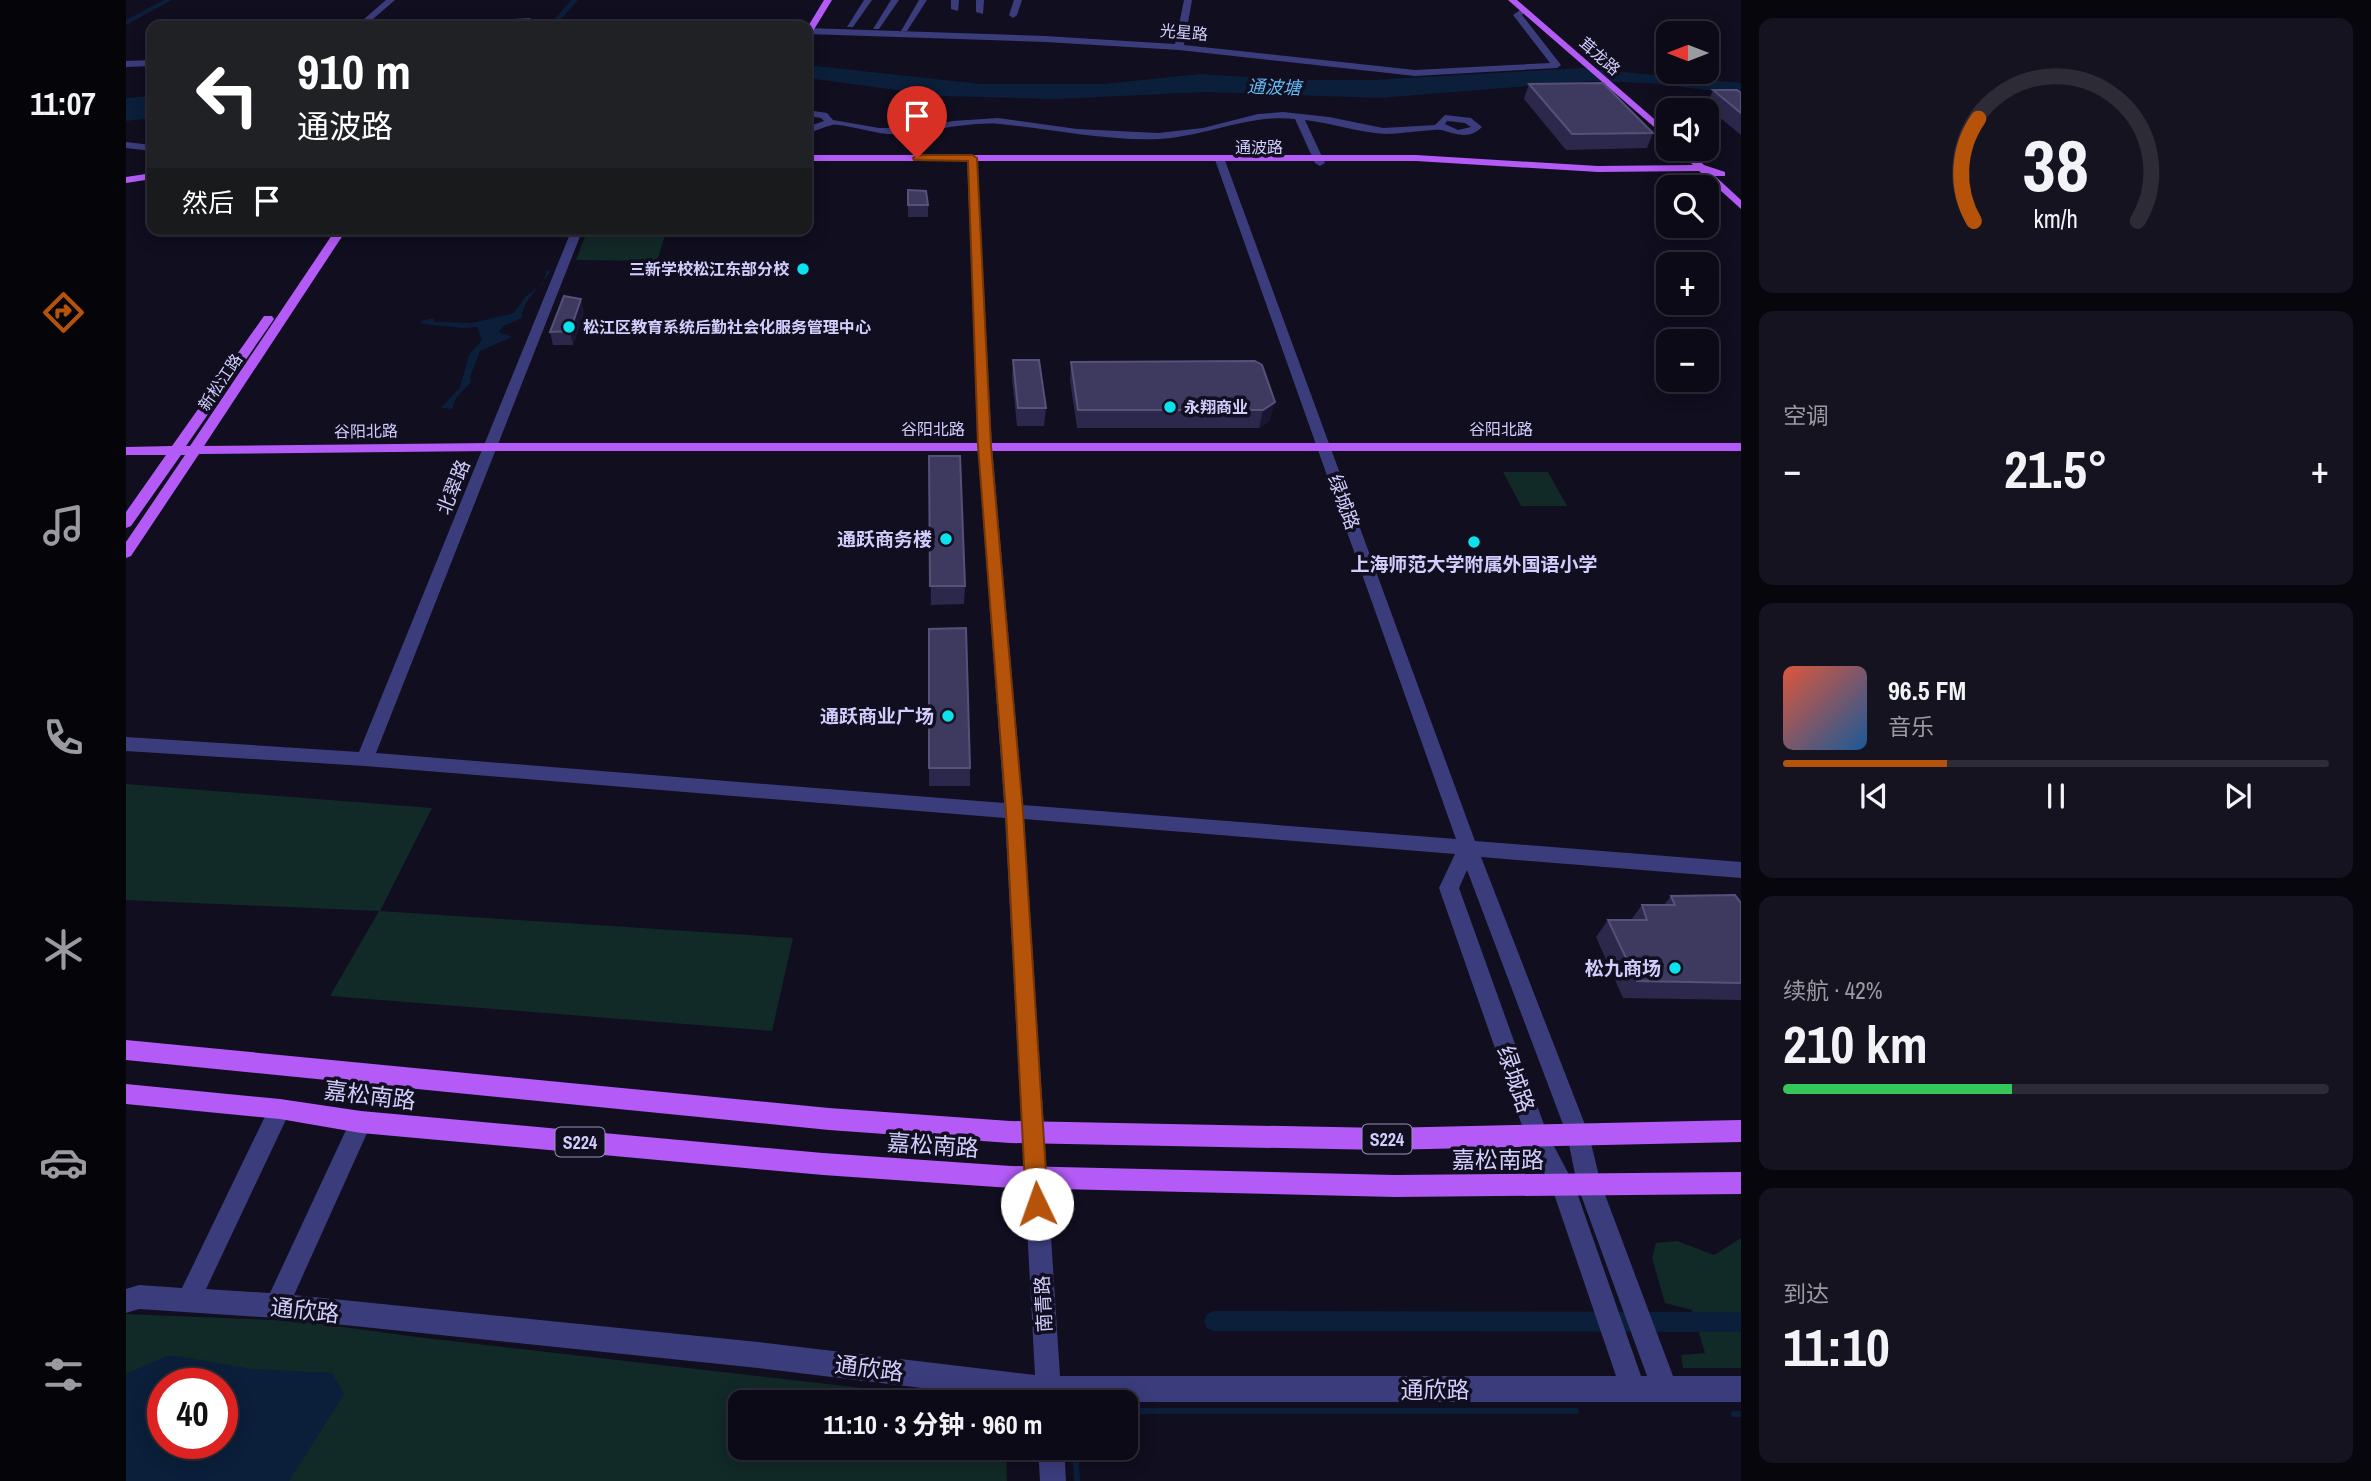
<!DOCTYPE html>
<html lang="zh">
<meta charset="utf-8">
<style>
body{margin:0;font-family:"Archivo Narrow","Noto Sans SC",sans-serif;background:#151320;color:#f1f3f6;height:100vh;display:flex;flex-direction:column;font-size:26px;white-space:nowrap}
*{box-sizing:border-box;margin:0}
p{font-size:23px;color:#9a9aa1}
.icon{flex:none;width:38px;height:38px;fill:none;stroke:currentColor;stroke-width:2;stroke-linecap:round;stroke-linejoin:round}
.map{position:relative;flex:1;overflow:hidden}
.sheet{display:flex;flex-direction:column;gap:18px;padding:18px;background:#07060d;width:630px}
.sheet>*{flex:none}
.top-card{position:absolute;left:21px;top:21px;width:665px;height:214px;border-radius:14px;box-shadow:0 4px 18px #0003,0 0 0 2px #2c2b36;background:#202124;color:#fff;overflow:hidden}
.needle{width:46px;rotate:270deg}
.buttons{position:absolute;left:1530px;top:21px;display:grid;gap:14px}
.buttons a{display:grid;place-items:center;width:63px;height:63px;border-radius:14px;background:#0c0a17;box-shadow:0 4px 18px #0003,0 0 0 2px #2c2b36;font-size:35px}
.speed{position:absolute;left:21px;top:1368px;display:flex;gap:14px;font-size:35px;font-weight:700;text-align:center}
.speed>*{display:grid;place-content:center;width:91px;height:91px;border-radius:50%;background:#0c0a17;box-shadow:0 4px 18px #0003,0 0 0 2px #2c2b36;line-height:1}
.speed .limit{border:10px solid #d22;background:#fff;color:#111}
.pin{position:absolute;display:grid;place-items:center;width:60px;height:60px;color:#fff;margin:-72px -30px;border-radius:50% 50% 50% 0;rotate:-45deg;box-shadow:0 0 7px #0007}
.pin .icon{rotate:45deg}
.me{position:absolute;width:77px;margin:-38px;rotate:357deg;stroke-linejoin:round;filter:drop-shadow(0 0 5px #0008)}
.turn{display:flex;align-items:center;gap:24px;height:147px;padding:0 35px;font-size:32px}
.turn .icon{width:91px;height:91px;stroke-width:2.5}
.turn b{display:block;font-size:49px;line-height:60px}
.then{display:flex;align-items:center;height:66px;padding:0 35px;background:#0003;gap:14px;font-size:26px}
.big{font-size:52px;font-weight:700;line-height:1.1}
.sheet .tile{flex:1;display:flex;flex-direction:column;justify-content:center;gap:10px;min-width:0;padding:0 24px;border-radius:14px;background:#151320}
.sheet .dial{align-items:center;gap:0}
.dial svg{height:182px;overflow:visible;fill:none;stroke:#2c2b36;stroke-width:7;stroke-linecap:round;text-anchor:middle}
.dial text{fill:#f1f3f6;stroke:none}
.song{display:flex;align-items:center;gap:21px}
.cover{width:84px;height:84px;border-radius:10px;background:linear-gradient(135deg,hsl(10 70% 55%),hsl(210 70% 35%))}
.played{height:7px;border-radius:4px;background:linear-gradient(90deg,#b45309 30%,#2c2b36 30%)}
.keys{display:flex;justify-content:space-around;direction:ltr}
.heat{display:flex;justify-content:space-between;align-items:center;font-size:38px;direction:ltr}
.charge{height:10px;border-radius:5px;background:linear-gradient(90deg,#34c759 42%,#2c2b36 0)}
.trip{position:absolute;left:602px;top:1390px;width:410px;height:70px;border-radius:14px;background:#0c0a17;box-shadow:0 4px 18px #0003,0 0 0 2px #2c2b36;font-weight:700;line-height:70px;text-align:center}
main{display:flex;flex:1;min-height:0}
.tab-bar{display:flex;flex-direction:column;width:126px;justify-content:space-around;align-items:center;background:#050409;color:#9a9aa1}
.tab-bar .icon{width:49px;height:49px}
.tab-bar .on{color:#b45309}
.tab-bar b{font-size:32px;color:#f1f3f6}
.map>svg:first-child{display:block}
.green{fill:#112927;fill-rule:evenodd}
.water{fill:#0b1f3b;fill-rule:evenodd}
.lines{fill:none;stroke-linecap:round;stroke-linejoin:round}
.stream{stroke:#0b1f3b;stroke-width:6}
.canal{fill:#0b1f3b;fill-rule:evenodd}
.minor{fill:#3b3c7c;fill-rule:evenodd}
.major{fill:#b45bf7;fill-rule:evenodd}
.wall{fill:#2c284c}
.shaded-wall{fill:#1a1632}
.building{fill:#3e395f;stroke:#555178;stroke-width:2}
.route{fill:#b45309;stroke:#753606;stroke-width:2}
.poi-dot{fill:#0be2ec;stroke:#100e1f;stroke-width:2.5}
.labels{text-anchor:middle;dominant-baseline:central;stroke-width:7;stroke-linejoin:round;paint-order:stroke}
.far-street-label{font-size:16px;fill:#d1cefd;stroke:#100e1f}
.far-poi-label{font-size:16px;font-weight:bold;fill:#d1cefd;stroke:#100e1f;text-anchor:start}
.far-water-label{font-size:18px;font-style:italic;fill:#62bbf7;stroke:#100e1f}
.shield{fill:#100e1f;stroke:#9794ba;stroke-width:2}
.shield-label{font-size:18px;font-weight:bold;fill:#d1cefd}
.street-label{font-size:19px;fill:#d1cefd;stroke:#100e1f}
.poi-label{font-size:19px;font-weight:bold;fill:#d1cefd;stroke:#100e1f;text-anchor:end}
.near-street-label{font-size:23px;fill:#d1cefd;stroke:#100e1f}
</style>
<main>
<nav class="tab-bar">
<b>11:07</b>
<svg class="icon on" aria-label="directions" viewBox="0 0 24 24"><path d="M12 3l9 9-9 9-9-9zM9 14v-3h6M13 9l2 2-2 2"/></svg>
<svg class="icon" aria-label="music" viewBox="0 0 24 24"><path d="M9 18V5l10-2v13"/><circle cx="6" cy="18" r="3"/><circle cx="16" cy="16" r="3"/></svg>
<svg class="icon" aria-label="phone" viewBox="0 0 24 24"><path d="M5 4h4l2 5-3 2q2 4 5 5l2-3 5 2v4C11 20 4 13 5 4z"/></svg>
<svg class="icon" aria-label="climate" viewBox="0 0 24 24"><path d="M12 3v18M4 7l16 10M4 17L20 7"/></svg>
<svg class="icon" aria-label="car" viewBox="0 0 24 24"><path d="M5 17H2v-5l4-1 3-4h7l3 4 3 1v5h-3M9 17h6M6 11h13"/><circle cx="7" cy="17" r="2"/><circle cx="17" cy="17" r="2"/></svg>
<svg class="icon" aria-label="filters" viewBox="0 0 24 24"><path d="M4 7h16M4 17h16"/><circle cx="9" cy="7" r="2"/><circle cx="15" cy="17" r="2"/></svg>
</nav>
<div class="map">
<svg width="1615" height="1481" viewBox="0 0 1615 1481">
<rect width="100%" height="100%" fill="#100e1f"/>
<!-- green -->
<g class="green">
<polygon points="462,229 541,229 531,261 450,260"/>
<polygon points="1377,472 1422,472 1441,506 1395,506"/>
<polygon points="0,784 306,808 254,911 667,938 646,1031 204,996 253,911 0,900"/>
<polygon points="1615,1238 1615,1368 1557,1368 1555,1355 1579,1353 1566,1310 1539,1303 1526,1258 1530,1243 1551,1241 1588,1255"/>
<path d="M0 1314 173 1321 291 1337 858 1402H614V1447H880L881 1481H0ZM37 1384H96V1444H37Z"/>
</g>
<!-- water -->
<g class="water">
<polygon points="681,65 854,84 977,84 1074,74 1169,80 1246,80 1456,68 1615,83 1615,94 1521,83 1466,81 1253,98 1079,92 930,99 815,96 681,78"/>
<polygon points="26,96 26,118 0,121 0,98"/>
<path d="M421 270 425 271C417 284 394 304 396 318L377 326 373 332 386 337 354 351 344 377 345 382 330 398 326 409 315 408 334 387 343 355 356 340 351 327 338 328 297 324 294 321 307 318 309 322 346 323 388 313 400 296 417 284Z"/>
<path d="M43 1355 126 1369 206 1373 218 1394 163 1481H0V1374ZM37 1384H96V1444H37Z"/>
</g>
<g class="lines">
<!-- stream -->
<g class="stream">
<polyline points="999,1411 1450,1411"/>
<polyline points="1608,1414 1615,1414"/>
<polyline points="949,1447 951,1481"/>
</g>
<!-- canal -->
<g class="canal">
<polygon points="38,0 46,0 0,25 0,20"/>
<polygon points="445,0 452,0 429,26 423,26"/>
<polygon points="1088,1311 1615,1312 1615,1332 1088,1331 1081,1328 1078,1321 1081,1314"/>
</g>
<!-- minor -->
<g class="minor">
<polygon points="260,0 269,0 239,26 230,26"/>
<polygon points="738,0 746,0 727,27 721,27"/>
<polygon points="765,0 773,0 753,29 747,29"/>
<polygon points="793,0 801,0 781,31 775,31"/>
<polygon points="825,0 833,0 832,11 825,9"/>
<polygon points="850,0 858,0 857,14 850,12"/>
<polygon points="888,0 896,0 891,15 887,18 883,15"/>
<polygon points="1058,0 1066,0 1058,45 1289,70 1424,63 1387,15 1397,8 1401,10 1396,15 1435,65 1431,68 1289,76 1053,50 919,42 681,34 681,28 919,36 1049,44"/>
<polygon points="405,18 402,23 307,26 311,23"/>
<polygon points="26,60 26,66 0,67 0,61"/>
<path d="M681 110 701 113 707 120 753 128H793L827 121 872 118 951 129 1032 133 1077 128 1132 114 1157 112 1203 117 1257 128 1309 125 1319 115 1345 118 1356 127C1343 140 1331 134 1315 130 1307 129 1274 134 1261 134 1234 133 1206 123 1179 120L1199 163 1194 166 1189 163 1169 119C1123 114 1079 137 1033 139 980 141 927 129 874 124 837 121 801 134 764 134 749 134 716 123 706 125 698 127 690 131 681 133V127L698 121 695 118 681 116ZM1321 121 1339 123 1345 127 1332 130 1319 124Z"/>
<polygon points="0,142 26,145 26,151 0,148"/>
<path d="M846 155 851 158 866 446 897 805 1330 839 1088 157 1097 155 1349 841 1615 862V878L1355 857 1463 1135 1475 1184 1547 1376H1615V1402H910L632 1368 151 1318 13 1309 0 1313V1289L13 1285 56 1288 146 1102 154 1099 162 1102 165 1109 80 1289 144 1293 227 1115 235 1111 243 1115 246 1122 168 1295 632 1342 909 1375 879 818 239 766 0 751V737L233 752 446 229H457L250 753 878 803 852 446 841 158ZM898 819 1329 854 1313 888 1400 1137 1426 1188 1490 1376H934ZM1341 870 1441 1135 1451 1184 1521 1376H1515L1448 1184 1421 1133 1333 888Z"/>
<polygon points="912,1447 938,1447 940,1481 914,1481"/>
</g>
<!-- major -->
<g class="major">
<polygon points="698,0 706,0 684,36 681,37 681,28"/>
<polygon points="1382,0 1391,0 1542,131 1542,139"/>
<polygon points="1551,149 1562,149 1578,165 1599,172 1599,176 1589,176 1615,200 1615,209 1573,171 1472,172 1290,161 681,161 681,155 1290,155 1472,166 1567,165"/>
<polygon points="26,173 26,179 0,183 0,177"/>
<polygon points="210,229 221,229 78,446 363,443 1615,443 1615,451 363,451 73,454 5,556 0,558 0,542 59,455 55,455 5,526 0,528 0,512 40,455 0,455 0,447 46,446 138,316 146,316 148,319 60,446 64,446"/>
<polygon points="0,1040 703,1108 884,1121 1258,1128 1615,1120 1615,1142 1258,1150 884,1143 703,1130 0,1060"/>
<polygon points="0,1084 154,1099 235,1111 697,1153 885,1166 1269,1175 1615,1172 1615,1194 1269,1197 885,1188 697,1175 235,1133 154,1119 0,1104"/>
</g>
</g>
<!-- wall -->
<g class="wall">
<polygon points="1403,84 1527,133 1521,148 1440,150 1398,99"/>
<polygon points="1587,90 1615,93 1615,135 1580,106"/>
<polygon points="782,190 802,205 802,217 782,217"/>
<polygon points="458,312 447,345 427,345 424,332"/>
<polygon points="887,360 920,408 918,426 891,426 886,378"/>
<polygon points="1129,361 1144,420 1133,428 951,428 944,380 945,362"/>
<polygon points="803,456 839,586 838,604 805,605"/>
<polygon points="803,629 844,768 844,786 803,786"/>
<polygon points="1545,896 1615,903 1615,1000 1497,998 1470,937 1482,920 1505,920 1516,905 1538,905"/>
</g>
<!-- shaded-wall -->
<g class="shaded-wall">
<polygon points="455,299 458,312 447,345 444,331"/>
<polygon points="1149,402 1144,420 1133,428 1137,410"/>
</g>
<!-- building -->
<g class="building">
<polygon points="1477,83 1527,133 1446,134 1403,84"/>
<polygon points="1587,90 1611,90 1615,93 1615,113"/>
<polygon points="782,190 800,191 802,205 782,205"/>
<polygon points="438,296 455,299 444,331 424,332"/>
<polygon points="887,360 913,360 920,408 892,408"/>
<polygon points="1129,361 1136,365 1149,402 1137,410 952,410 945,362"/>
<polygon points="803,456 834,456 839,586 804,586"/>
<polygon points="840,628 844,768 803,768 803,629"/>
<polygon points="1609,895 1615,903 1615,983 1511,981 1482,920 1521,920 1516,905 1549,905 1545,896"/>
</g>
<!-- route -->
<polygon class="route" points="791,155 846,155 851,158 865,446 897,812 922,1204 919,1211 911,1214 904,1211 900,1204 880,812 852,446 842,161 788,160 787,158"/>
<!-- markers -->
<g class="poi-dot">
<circle cx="677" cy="269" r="7"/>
<circle cx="443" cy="327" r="7"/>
<circle cx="1044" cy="407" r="7"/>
<circle cx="820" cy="539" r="7"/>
<circle cx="1348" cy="542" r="7"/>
<circle cx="822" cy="716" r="7"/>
<circle cx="1549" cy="968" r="7"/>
</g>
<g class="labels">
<!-- far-street labels -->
<g class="far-street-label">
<text transform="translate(1058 32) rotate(5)">光星路</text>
<text transform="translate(1474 56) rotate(41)">茸龙路</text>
<text x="1133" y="147">通波路</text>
<text transform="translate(94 382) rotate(-56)">新松江路</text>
<text x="807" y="429">谷阳北路</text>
<text x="1375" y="429">谷阳北路</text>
<text transform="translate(240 431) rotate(-1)">谷阳北路</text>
</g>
<!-- far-poi labels -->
<g class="far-poi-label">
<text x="663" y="269" text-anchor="end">三新学校松江东部分校</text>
<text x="457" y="327">松江区教育系统后勤社会化服务管理中心</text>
<text x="1058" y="407">永翔商业</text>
</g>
<!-- far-water labels -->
<g class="far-water-label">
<text transform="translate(1148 87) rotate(2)">通波塘</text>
</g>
<!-- shield labels -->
<g class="shield">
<rect x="1236.5" y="1124.5" width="49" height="29" rx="5"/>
<rect x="429.5" y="1127.5" width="49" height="29" rx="5"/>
</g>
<g class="shield-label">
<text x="1261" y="1139">S224</text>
<text x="454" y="1142">S224</text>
</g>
<!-- street labels -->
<g class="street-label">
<text transform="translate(327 487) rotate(-68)">北翠路</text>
<text transform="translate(1218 502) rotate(70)">绿城路</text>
<text transform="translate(917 1304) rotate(-93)">南青路</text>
</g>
<!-- poi labels -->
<g class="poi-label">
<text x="806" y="539">通跃商务楼</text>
<text x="1348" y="564" text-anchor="middle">上海师范大学附属外国语小学</text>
<text x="808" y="716">通跃商业广场</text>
<text x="1535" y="968">松九商场</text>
</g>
<!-- near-street labels -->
<g class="near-street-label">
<text transform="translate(1390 1079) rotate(71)">绿城路</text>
<text transform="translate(244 1095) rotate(7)">嘉松南路</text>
<text transform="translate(807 1145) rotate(4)">嘉松南路</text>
<text x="1372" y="1159">嘉松南路</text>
<text transform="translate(179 1310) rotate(6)">通欣路</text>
<text transform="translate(743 1368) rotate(7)">通欣路</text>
<text x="1309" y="1389">通欣路</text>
</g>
</g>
</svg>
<div class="buttons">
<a><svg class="needle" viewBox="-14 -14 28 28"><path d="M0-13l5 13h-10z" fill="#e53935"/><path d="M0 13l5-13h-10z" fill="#9a9aa1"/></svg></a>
<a><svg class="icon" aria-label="sound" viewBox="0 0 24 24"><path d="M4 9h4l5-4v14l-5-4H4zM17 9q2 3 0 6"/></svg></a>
<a><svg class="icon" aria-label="search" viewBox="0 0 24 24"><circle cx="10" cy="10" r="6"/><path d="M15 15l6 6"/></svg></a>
<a>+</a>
<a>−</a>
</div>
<div class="speed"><div class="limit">40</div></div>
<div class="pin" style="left:791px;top:158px;background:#d93025"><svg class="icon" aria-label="arrive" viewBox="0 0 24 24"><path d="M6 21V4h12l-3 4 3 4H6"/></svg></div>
<svg class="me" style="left:911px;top:1204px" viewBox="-20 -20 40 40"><circle r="19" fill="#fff"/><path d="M0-13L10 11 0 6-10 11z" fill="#b45309"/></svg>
<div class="trip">11:10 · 3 分钟 · 960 m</div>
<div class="top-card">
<div class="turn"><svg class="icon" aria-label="left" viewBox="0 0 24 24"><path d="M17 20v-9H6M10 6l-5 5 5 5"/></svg><div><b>910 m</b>通波路</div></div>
<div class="then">然后<svg class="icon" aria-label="arrive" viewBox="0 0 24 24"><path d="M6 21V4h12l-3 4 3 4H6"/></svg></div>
</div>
</div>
<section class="sheet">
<div class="tile dial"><svg viewBox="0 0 100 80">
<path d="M14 69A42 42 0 1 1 86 69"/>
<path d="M14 69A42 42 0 0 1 16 24" stroke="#b45309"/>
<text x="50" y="56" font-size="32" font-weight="700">38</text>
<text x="50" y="72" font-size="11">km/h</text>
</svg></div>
<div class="tile"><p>空调</p>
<div class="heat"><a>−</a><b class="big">21.5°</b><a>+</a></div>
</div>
<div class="tile">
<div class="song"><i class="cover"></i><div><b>96.5 FM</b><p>音乐</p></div></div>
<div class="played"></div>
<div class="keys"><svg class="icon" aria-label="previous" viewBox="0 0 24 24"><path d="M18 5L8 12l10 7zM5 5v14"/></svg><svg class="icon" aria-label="pause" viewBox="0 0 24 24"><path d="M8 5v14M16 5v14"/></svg><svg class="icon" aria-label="next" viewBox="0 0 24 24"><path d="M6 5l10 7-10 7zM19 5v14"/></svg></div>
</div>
<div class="tile"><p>续航 · 42%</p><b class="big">210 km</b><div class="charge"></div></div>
<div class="tile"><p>到达</p><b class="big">11:10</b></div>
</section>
</main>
